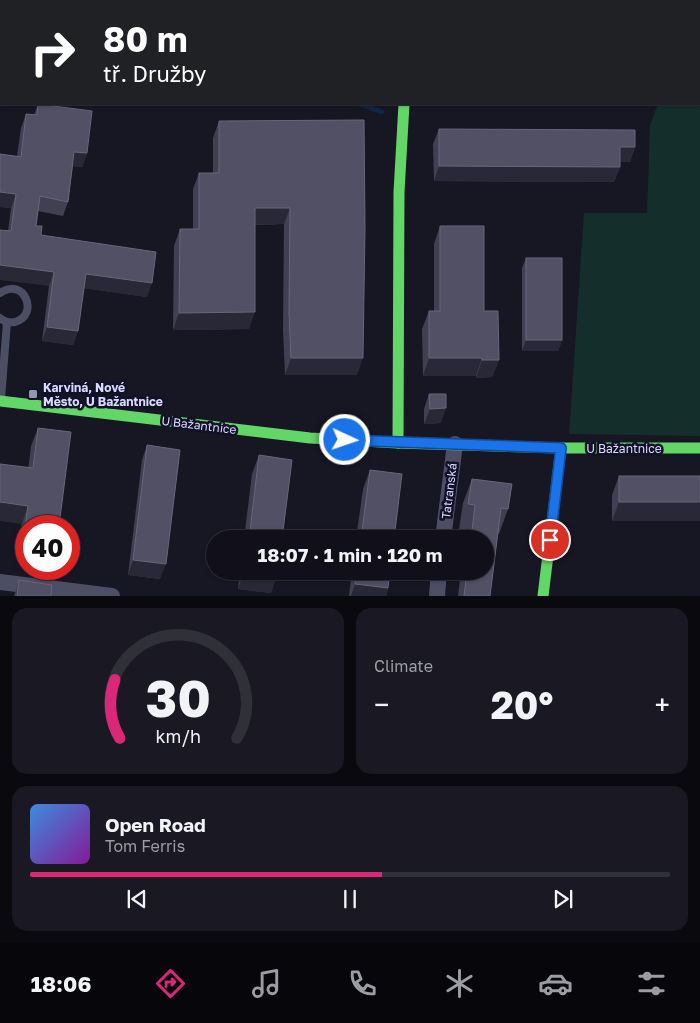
<!DOCTYPE html>
<meta charset="utf-8">
<style>
body{margin:0;font-family:"Golos Text",sans-serif;background:#1a1923;color:#f1f3f6;height:100vh;display:flex;flex-direction:column;font-size:19px;white-space:nowrap}
*{box-sizing:border-box;margin:0}
p{font-size:16px;color:#9c9da2}
.icon{flex:none;width:28px;height:28px;fill:none;stroke:currentColor;stroke-width:2;stroke-linecap:round;stroke-linejoin:round}
.map{position:relative;height:596px;overflow:hidden}
.drawer{display:flex;flex-direction:column;gap:12px;padding:12px;background:#09090e;flex:1}
.drawer>*{flex:none}
.hud{position:absolute;left:0px;top:0px;width:700px;height:105px;box-shadow:0 1px 4px #0004,0 0 0 1px #303039;background:#202124;color:#fff;overflow:hidden}
.speed{position:absolute;left:15px;top:515px;display:flex;gap:10px;font-size:25px;font-weight:700;text-align:center}
.speed>*{display:grid;place-content:center;width:65px;height:65px;border-radius:50%;background:#11101a;box-shadow:0 1px 4px #0004,0 0 0 1px #303039;line-height:1}
.speed .limit{border:8px solid #d22;background:#fff;color:#111}
.pin{position:absolute;display:grid;place-items:center;width:42px;height:42px;color:#fff;margin:-21px;border:2px solid #fff;border-radius:50%;box-shadow:0 1px 5px #0007}
.me{position:absolute;width:55px;margin:-28px;rotate:93deg;stroke-linejoin:round;filter:drop-shadow(0 0 4px #0008)}
.turn{display:flex;align-items:center;gap:18px;height:105px;padding:0 20px;font-size:22px}
.turn .icon{width:65px;height:65px;stroke-width:2.5}
.turn b{display:block;font-size:35px;line-height:42px}
.big{font-size:38px;font-weight:700;line-height:1.1}
.drawer .tile{flex:1;display:flex;flex-direction:column;justify-content:center;gap:8px;min-width:0;padding:0 18px;border-radius:15px;background:#1a1923}
.drawer .dial{align-items:center;gap:0}
.dial svg{height:130px;overflow:visible;fill:none;stroke:#303039;stroke-width:7;stroke-linecap:round;text-anchor:middle}
.dial text{fill:#f1f3f6;stroke:none}
.song{display:flex;align-items:center;gap:15px}
.cover{width:60px;height:60px;border-radius:8px;background:linear-gradient(135deg,hsl(210 70% 55%),hsl(290 70% 35%))}
.played{height:5px;border-radius:2px;background:linear-gradient(90deg,#db2777 55%,#303039 55%)}
.keys{display:flex;justify-content:space-around;direction:ltr}
.heat{display:flex;justify-content:space-between;align-items:center;font-size:28px;direction:ltr}
.drawer .tiles{flex:1;display:grid;gap:12px;grid-template-columns:1fr 1fr}
.tile:last-child{grid-column:span 2}
.trip{position:absolute;left:206px;top:530px;width:288px;height:50px;border-radius:25px;background:#11101a;box-shadow:0 1px 4px #0004,0 0 0 1px #303039;font-weight:700;line-height:50px;text-align:center}
.tab-bar{display:flex;height:80px;justify-content:space-around;align-items:center;background:#07060a;color:#9c9da2}
.tab-bar .icon{width:35px;height:35px}
.tab-bar .selected{color:#db2777}
.tab-bar b{font-size:22px;color:#f1f3f6}
.map>svg:first-child{display:block}
.green{fill:#142e2c}
.lines{fill:none;stroke-linecap:round;stroke-linejoin:round}
.stream{stroke:#0e2742;stroke-width:5}
.lane{stroke:#4c4e63;stroke-width:8}
.street{stroke:#4c4e63;stroke-width:16}
.fast{stroke:#63d668;stroke-width:11}
.wall{fill:#404052}
.shaded-wall{fill:#292837}
.building{fill:#515064;stroke:#66667c}
.route-casing{stroke:#114b97;stroke-width:12}
.route{stroke:#1a73e8;stroke-width:9}
.poi-dot{fill:#9595b1;stroke:#121128;stroke-width:2}
.labels{text-anchor:middle;dominant-baseline:central;stroke-width:5;stroke-linejoin:round;paint-order:stroke}
.poi-label{font-size:12px;font-weight:bold;fill:#d9dafe;stroke:#121128;text-anchor:start}
.street-label{font-size:12px;fill:#d9dafe;stroke:#121128}
</style>
<div class="map">
<svg width="700" height="596" viewBox="0 0 700 596">
<rect width="100%" height="100%" fill="#171623"/>
<!-- green -->
<polygon class="green" points="421,0 700,0 700,436 569,434 584,213 647,213 650,125 658,104 699,104 699,1 420,1"/>
<g class="lines">
<!-- stream -->
<g class="stream">
<polyline points="193,0 194,1"/>
<polyline points="360,104 382,112"/>
</g>
<!-- lane -->
<g class="lane">
<path d="M0 293C24 276 40 315 15 322 9 323 5 322 0 318"/>
<polyline points="1,399 7,322"/>
</g>
<!-- street -->
<g class="street">
<polyline points="363,0 365,1"/>
<polyline points="443,539 455,444"/>
<polyline points="0,582 112,596"/>
<polyline points="437,596 439,571"/>
</g>
<!-- fast -->
<g class="fast">
<polyline points="0,401 310,438 398,443 561,448 700,448"/>
<polyline points="398,443 399,192 404,104"/>
<polyline points="543,596 561,448"/>
</g>
</g>
<!-- wall -->
<g class="wall">
<polygon points="38,104 87,153 82,167 73,166 68,202 63,216 38,211 36,226 41,235 147,297 84,288 78,331 73,345 42,341 49,286 8,231 11,208 0,207 0,154 17,156 21,128 26,114 34,115"/>
<polygon points="364,120 357,375 285,375 283,329 284,224 255,225 249,329 173,330 174,246 180,229 193,229 193,189 199,173 213,173 213,138 219,121"/>
<polygon points="439,129 635,147 630,162 620,162 620,167 614,182 434,181 433,144"/>
<polygon points="440,226 484,311 499,360 492,377 476,378 476,376 423,376 422,329 429,311 434,311 434,244"/>
<polygon points="526,258 562,340 558,351 522,351 522,268"/>
<polygon points="429,394 441,423 424,424 424,409"/>
<polygon points="38,428 26,526 26,562 17,561 31,446"/>
<polygon points="147,445 160,579 128,575 142,460"/>
<polygon points="259,455 282,539 244,539 252,474"/>
<polygon points="370,470 394,539 356,539 363,489"/>
<polygon points="619,476 700,476 700,521 612,521 612,495"/>
<polygon points="472,479 508,509 499,534 498,534 490,596 458,596 461,571 485,571 485,539 465,539 466,530 459,529 463,503"/>
<polygon points="240,571 278,571 271,593 238,589"/>
<polygon points="352,571 390,571 388,588 386,596 349,596"/>
<polygon points="19,580 51,596 14,596"/>
</g>
<!-- shaded-wall -->
<g class="shaded-wall">
<polygon points="620,147 635,147 630,162 614,162"/>
<polygon points="74,152 87,153 82,167 69,166"/>
<polygon points="439,166 620,167 614,182 434,181"/>
<polygon points="0,192 16,194 11,208 0,207"/>
<polygon points="255,208 290,208 284,224 249,225"/>
<polygon points="0,265 54,272 49,286 0,280"/>
<polygon points="86,274 152,283 147,297 81,288"/>
<polygon points="255,312 249,329 173,330 179,313"/>
<polygon points="47,327 78,331 73,345 42,341"/>
<polygon points="526,340 562,340 558,351 522,351"/>
<polygon points="291,358 363,358 357,375 285,375"/>
<polygon points="429,358 482,358 476,376 423,376"/>
<polygon points="482,360 499,360 492,377 476,378"/>
<polygon points="446,408 441,423 424,424 430,409"/>
<polygon points="0,502 28,506 22,524 0,521"/>
<polygon points="619,502 700,502 700,521 612,521"/>
<polygon points="23,543 26,543 26,562 17,561"/>
<polygon points="133,560 166,564 160,579 128,575"/>
<polygon points="244,571 257,571 278,574 271,593 238,589"/>
<polygon points="355,584 388,588 386,596 351,596"/>
</g>
<!-- building -->
<g class="building">
<polygon points="38,104 92,111 87,153 74,152 68,202 40,196 36,226 42,226 41,235 156,252 152,283 86,274 78,331 47,327 54,272 0,265 0,230 11,231 16,194 0,192 0,154 21,157 26,114 37,115"/>
<polygon points="364,120 365,228 363,358 291,358 289,313 290,208 255,208 255,312 179,313 180,229 199,229 199,173 219,173 219,121"/>
<polygon points="439,129 635,130 635,147 620,147 620,167 439,166"/>
<polygon points="440,226 484,226 484,311 498,311 499,360 482,360 482,358 429,358 429,311 440,311"/>
<rect x="526" y="258" width="36" height="82"/>
<polygon points="429,394 446,394 446,408 430,409"/>
<polygon points="38,428 71,432 59,526 26,526 26,543 23,543 28,506 0,502 0,464 33,468"/>
<polygon points="147,445 180,450 166,564 133,560"/>
<polygon points="259,455 292,460 282,539 249,539"/>
<polygon points="370,470 402,474 394,539 361,539"/>
<rect x="619" y="476" width="81" height="26"/>
<polygon points="472,479 512,484 508,509 501,508 490,596 464,596 467,571 485,571 485,539 471,539 475,505 468,504"/>
<polygon points="257,571 278,571 278,574"/>
<polygon points="357,571 390,571 388,588 355,584"/>
<polygon points="19,580 52,585 51,596 17,596"/>
</g>
<g class="lines">
<defs>
<polyline id="route" points="345,440 561,448 550,540"/>
</defs>
<!-- route casing -->
<use href="#route" class="route-casing"/>
<!-- route -->
<use href="#route" class="route"/>
</g>
<!-- markers -->
<rect class="poi-dot" x="28" y="389" width="10" height="10" rx="2.5"/>
<g class="labels">
<!-- poi labels -->
<g class="poi-label">
<text x="43" y="387">Karviná, Nové<tspan x="43" dy="14">Město, U Bažantnice</tspan></text>
</g>
<!-- street labels -->
<g class="street-label">
<text transform="translate(199 425) rotate(7)">U Bažantnice</text>
<text x="624" y="448">U Bažantnice</text>
<text transform="translate(449 491) rotate(-83)">Tatranská</text>
</g>
</g>
</svg>
<div class="speed"><div class="limit">40</div></div>
<div class="pin" style="left:550px;top:540px;background:#d93025"><svg class="icon" aria-label="arrive" viewBox="0 0 24 24"><path d="M6 21V4h12l-3 4 3 4H6"/></svg></div>
<svg class="me" style="left:345px;top:440px" viewBox="-20 -20 40 40"><circle r="17" fill="#1a73e8" stroke="#fff" stroke-width="3"/><path d="M0-11L8 9 0 5-8 9z" fill="#fff"/></svg>
<div class="trip">18:07 · 1 min · 120 m</div>
<div class="hud">
<div class="turn"><svg class="icon" aria-label="right" viewBox="0 0 24 24"><path d="M7 20v-9h11M14 6l5 5-5 5"/></svg><div><b>80 m</b>tř. Družby</div></div>
</div>
</div>
<section class="drawer">
<div class="tiles">
<div class="tile dial"><svg viewBox="0 0 100 80">
<path d="M14 69A42 42 0 1 1 86 69"/>
<path d="M14 69A42 42 0 0 1 11 33" stroke="#db2777"/>
<text x="50" y="56" font-size="32" font-weight="700">30</text>
<text x="50" y="72" font-size="11">km/h</text>
</svg></div>
<div class="tile"><p>Climate</p>
<div class="heat"><a>−</a><b class="big">20°</b><a>+</a></div>
</div>
<div class="tile">
<div class="song"><i class="cover"></i><div><b>Open Road</b><p>Tom Ferris</p></div></div>
<div class="played"></div>
<div class="keys"><svg class="icon" aria-label="previous" viewBox="0 0 24 24"><path d="M18 5L8 12l10 7zM5 5v14"/></svg><svg class="icon" aria-label="pause" viewBox="0 0 24 24"><path d="M8 5v14M16 5v14"/></svg><svg class="icon" aria-label="next" viewBox="0 0 24 24"><path d="M6 5l10 7-10 7zM19 5v14"/></svg></div>
</div>
</div>
</section>
<nav class="tab-bar">
<b>18:06</b>
<svg class="icon selected" aria-label="directions" viewBox="0 0 24 24"><path d="M12 3l9 9-9 9-9-9zM9 14v-3h6M13 9l2 2-2 2"/></svg>
<svg class="icon" aria-label="music" viewBox="0 0 24 24"><path d="M9 18V5l10-2v13"/><circle cx="6" cy="18" r="3"/><circle cx="16" cy="16" r="3"/></svg>
<svg class="icon" aria-label="phone" viewBox="0 0 24 24"><path d="M5 4h4l2 5-3 2q2 4 5 5l2-3 5 2v4C11 20 4 13 5 4z"/></svg>
<svg class="icon" aria-label="climate" viewBox="0 0 24 24"><path d="M12 3v18M4 7l16 10M4 17L20 7"/></svg>
<svg class="icon" aria-label="car" viewBox="0 0 24 24"><path d="M5 17H2v-5l4-1 3-4h7l3 4 3 1v5h-3M9 17h6M6 11h13"/><circle cx="7" cy="17" r="2"/><circle cx="17" cy="17" r="2"/></svg>
<svg class="icon" aria-label="filters" viewBox="0 0 24 24"><path d="M4 7h16M4 17h16"/><circle cx="9" cy="7" r="2"/><circle cx="15" cy="17" r="2"/></svg>
</nav>
